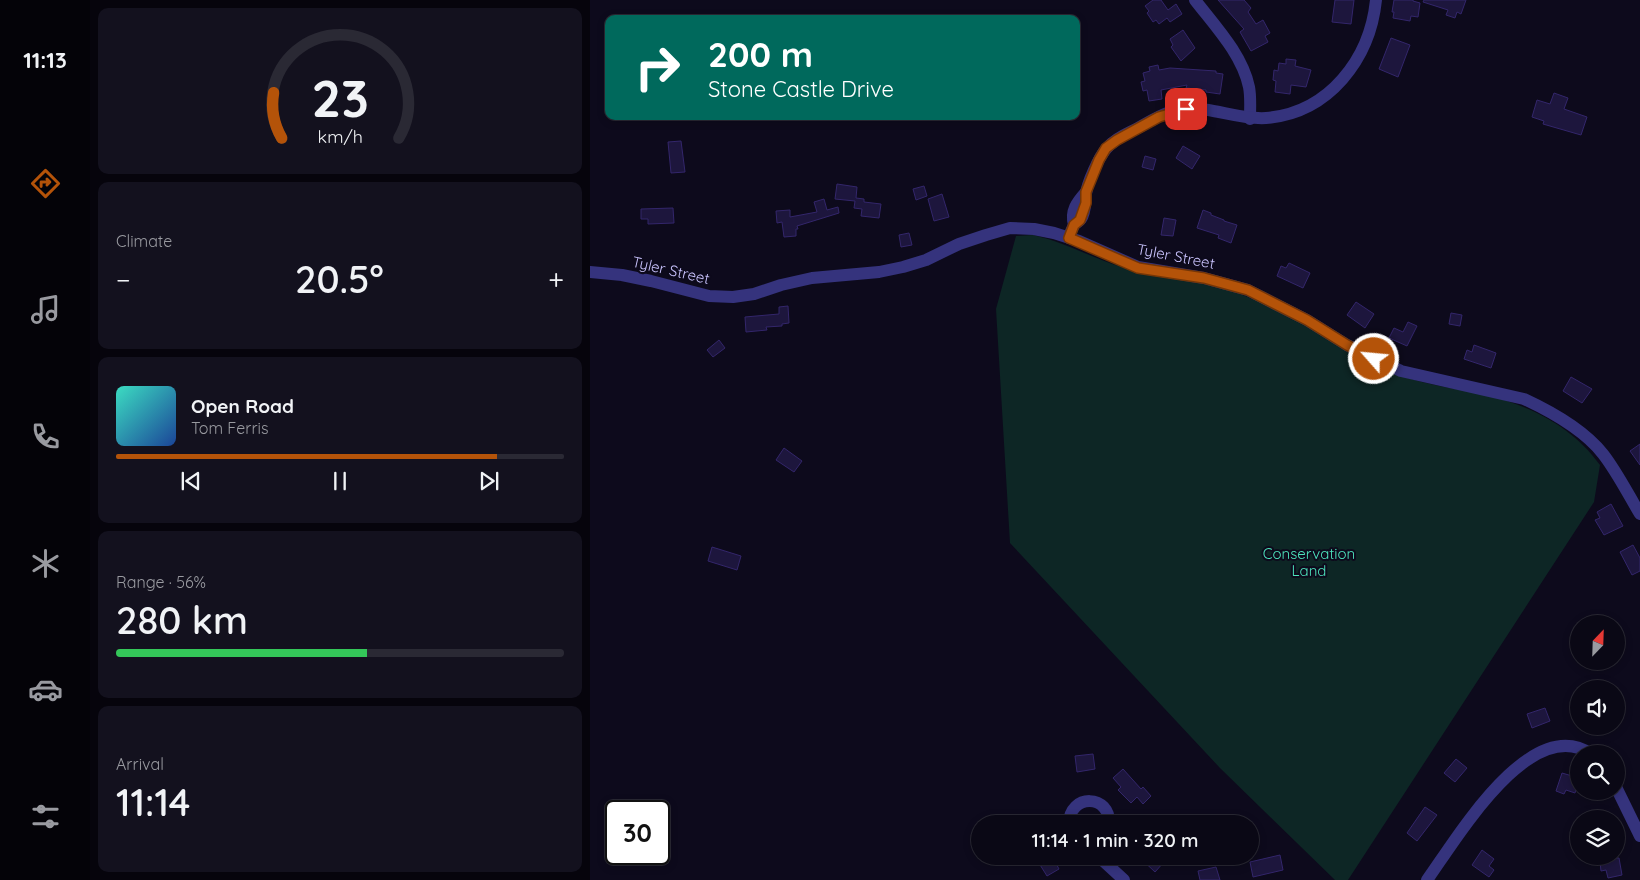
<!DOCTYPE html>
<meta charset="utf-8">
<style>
body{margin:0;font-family:Quicksand,sans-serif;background:#13111e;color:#f1f3f6;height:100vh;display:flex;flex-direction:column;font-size:19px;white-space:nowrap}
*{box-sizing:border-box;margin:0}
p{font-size:16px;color:#999aa0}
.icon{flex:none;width:28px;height:28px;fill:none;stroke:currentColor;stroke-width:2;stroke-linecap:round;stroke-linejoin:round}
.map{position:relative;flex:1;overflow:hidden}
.details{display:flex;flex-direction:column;gap:8px;padding:8px;background:#06040c;width:500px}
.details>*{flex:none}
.banner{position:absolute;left:15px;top:15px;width:475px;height:105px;border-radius:10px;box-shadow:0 2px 8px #0003,0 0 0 1px #2a2934;background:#00695c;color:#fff;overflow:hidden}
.needle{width:32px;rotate:23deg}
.fabs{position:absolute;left:980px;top:615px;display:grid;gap:10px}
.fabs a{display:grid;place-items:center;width:55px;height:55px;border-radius:50%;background:#0a0815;box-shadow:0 2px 8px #0003,0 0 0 1px #2a2934;font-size:25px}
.speed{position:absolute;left:15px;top:800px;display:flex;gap:10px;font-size:25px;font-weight:700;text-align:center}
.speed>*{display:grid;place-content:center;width:65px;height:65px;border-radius:50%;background:#0a0815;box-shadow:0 2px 8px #0003,0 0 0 1px #2a2934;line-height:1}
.speed .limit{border:2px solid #111;border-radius:8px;background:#fff;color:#111}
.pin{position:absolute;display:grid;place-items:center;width:42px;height:42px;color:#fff;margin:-21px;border-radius:10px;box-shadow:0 2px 8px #0006}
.me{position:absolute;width:55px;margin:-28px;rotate:297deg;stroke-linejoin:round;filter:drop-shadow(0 0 4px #0008)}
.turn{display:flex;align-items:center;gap:18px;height:105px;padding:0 20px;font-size:22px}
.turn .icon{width:65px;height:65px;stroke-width:2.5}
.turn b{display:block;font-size:35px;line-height:42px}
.big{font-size:38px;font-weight:600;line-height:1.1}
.details .widget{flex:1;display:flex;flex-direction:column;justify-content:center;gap:8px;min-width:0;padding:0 18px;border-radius:10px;background:#13111e}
.details .dial{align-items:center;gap:0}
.dial svg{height:130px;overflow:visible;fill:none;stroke:#2a2934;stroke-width:7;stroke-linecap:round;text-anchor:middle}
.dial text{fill:#f1f3f6;stroke:none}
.song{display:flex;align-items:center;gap:15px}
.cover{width:60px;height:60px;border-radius:8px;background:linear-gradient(135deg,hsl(170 70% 55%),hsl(220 70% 35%))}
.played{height:5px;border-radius:2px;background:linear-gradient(90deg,#b45309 85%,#2a2934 85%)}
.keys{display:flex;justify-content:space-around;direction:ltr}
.heat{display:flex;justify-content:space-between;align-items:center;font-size:28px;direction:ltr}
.charge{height:8px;border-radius:4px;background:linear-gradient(90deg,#34c759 56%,#2a2934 0)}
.trip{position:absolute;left:381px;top:815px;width:288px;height:50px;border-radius:25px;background:#0a0815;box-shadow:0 2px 8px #0003,0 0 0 1px #2a2934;font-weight:600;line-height:50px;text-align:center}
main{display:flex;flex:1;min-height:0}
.tabs{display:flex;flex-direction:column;width:90px;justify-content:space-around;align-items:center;background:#040308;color:#999aa0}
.tabs .icon{width:35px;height:35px}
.tabs .current{color:#b45309}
.tabs b{font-size:22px;color:#f1f3f6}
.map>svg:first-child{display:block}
.green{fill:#0d2625}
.building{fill:#1d163d;stroke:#33266b}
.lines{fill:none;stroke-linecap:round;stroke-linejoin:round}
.minor{stroke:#35337d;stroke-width:12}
.route-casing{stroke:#753606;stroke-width:12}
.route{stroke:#b45309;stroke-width:9}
.labels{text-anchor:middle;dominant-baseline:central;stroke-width:4;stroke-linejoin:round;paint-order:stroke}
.street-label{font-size:15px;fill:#cbc5ff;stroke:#0d0a1c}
.park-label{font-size:15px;fill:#4de3bc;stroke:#0d0a1c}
</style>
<main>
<nav class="tabs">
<b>11:13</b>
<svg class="icon current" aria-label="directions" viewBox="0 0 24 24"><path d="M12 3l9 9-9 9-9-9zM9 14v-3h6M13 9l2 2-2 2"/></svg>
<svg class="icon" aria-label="music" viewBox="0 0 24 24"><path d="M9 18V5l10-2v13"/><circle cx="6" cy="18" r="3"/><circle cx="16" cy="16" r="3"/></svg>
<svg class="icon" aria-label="phone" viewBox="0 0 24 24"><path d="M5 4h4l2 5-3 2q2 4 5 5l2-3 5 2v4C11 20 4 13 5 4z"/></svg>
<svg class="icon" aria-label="climate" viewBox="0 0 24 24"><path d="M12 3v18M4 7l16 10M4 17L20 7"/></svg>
<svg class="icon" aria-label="car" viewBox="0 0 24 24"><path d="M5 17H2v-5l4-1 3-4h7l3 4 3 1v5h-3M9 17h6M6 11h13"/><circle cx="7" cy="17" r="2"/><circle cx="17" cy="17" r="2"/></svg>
<svg class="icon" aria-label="filters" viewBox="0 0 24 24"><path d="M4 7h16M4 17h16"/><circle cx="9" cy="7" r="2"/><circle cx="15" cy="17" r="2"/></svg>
</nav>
<section class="details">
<div class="widget dial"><svg viewBox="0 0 100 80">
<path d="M14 69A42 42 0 1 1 86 69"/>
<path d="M14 69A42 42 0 0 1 9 41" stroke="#b45309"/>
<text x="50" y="56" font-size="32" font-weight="700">23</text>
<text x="50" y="72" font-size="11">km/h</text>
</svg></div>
<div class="widget"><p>Climate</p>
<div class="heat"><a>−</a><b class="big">20.5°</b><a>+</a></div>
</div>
<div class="widget">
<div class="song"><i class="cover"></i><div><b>Open Road</b><p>Tom Ferris</p></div></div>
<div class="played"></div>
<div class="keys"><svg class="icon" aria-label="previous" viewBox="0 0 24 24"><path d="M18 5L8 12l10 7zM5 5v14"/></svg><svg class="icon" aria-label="pause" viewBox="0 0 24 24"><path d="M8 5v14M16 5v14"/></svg><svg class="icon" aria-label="next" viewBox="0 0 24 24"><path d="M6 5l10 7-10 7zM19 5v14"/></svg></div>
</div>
<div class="widget"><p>Range · 56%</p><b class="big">280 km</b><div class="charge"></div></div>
<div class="widget"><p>Arrival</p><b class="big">11:14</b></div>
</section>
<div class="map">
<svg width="1050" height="880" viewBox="0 0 1050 880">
<rect width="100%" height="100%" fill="#0d0a1c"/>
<!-- green -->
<path class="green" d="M443 235C474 242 502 258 532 267 558 276 586 278 614 284 634 288 655 295 675 304 715 321 749 351 790 368 808 375 826 381 845 385 861 389 877 390 893 394 940 406 981 425 1010 465L1004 502 758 880H745L630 768 420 543 406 309 426 236Z"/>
<!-- building -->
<g class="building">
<polygon points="563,0 571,0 578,10 586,4 592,14 580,22 577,18 569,24 566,20 563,22 557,13 559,11 555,6"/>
<polygon points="628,0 654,0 661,8 658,12 666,24 673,20 680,33 675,36 678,42 661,51 650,32 654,29"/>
<polygon points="745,0 764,0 761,24 742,22"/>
<polygon points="804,0 823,0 823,1 830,3 828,17 821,16 820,21 803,18 804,12 802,12"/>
<polygon points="834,0 876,0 871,14 867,12 865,18 856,15 858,10 833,2"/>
<polygon points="593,30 605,48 591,61 581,47 583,45 580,39"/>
<polygon points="801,38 820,45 808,77 789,69"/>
<polygon points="696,59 706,60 705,66 721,70 716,87 701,85 700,94 685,92 686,81 683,80 684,70 688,71 689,63 696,64"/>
<polygon points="568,65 569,70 580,68 626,71 626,73 633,74 630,94 616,92 616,90 596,88 597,85 571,90 572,99 559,101 557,90 553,91 551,82 555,81 553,73 560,71 559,67"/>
<polygon points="964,93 978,98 974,109 997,117 991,135 953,124 954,121 942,117 947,100 960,104"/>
<polygon points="91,141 95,172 81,173 78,142"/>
<polygon points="593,146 610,156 602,169 586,158"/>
<polygon points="555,156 566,159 563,170 552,167"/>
<polygon points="247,184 267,187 266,198 274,199 274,202 291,204 289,218 271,216 272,209 264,208 265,201 245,199"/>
<polygon points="334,186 337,196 326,200 323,189"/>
<polygon points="352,194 359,217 344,221 338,199"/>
<polygon points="234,199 237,210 248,207 249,213 207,226 208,229 206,229 206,236 194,237 192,222 187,223 186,211 200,210 200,217 227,212 224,202"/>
<polygon points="83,208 84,223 58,224 58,219 51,219 51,209"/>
<polygon points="613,210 621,213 621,215 634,220 634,221 647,225 641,243 628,238 629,235 607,228"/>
<polygon points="574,218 586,220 583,236 571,235"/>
<polygon points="319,233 322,245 311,247 309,235"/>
<polygon points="699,263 720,273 713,288 687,276 691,266 696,268"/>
<polygon points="766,302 784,314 775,328 757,315"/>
<polygon points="198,306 199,323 192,324 192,326 176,327 177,330 156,332 155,317 189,314 189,307"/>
<polygon points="861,313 872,315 870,326 859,324"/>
<polygon points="818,322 827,326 817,346 799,338 804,328 813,332"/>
<polygon points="129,340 135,348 123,357 117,350"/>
<polygon points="884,345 906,353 901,368 874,359 877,350 882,352"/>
<polygon points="981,377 1002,389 992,403 973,391"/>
<polygon points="1050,444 1050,465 1040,451"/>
<polygon points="194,448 212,461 204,472 186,460"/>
<polygon points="1021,504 1033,526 1014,535 1005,520 1010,518 1007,512"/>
<polygon points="1043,545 1050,558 1050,571 1042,575 1030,552"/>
<polygon points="122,547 151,556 147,570 118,561"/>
<polygon points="955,708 960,721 942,728 937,714"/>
<polygon points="503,754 505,769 487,772 485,756"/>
<polygon points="866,759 877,768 865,782 854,773"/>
<polygon points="533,769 551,789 553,787 561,796 553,804 547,797 541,803 528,790 531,787 523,778"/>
<polygon points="972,773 989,778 985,793 976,790 974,794 966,791"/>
<polygon points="835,807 847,815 827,841 817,833"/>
<polygon points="892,850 904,859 899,866 904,870 899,877 882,865"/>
<polygon points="690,855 693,870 663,877 660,862"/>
<polygon points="454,856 462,856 469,869 457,876 447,860"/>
<polygon points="548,856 568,856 574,862 565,872"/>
<polygon points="1013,856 1026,856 1026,858 1029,858 1032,875 1018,878 1016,870 1011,871 1010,862 1014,861"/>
<polygon points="626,867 630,880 610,880 608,871"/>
</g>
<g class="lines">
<!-- minor -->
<g class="minor">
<path d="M605 0C625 26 652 54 659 87 661 97 660 108 660 119"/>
<path d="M484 225C480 211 487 202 496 192"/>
<path d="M479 238C480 234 482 228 485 224 487 222 489 222 491 219 496 212 495 202 496 194 497 183 509 157 516 149 524 139 537 134 548 128 562 120 577 111 593 109 621 106 648 120 676 118 739 113 780 59 786 0"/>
<path d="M0 272 32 275 61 281 119 296 143 297 164 294 191 285 222 278 289 272 313 267 336 260 369 244 396 235 420 228 444 229 464 233 489 241 548 267 614 278 658 290 717 320 757 345 811 371 934 399C962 412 994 430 1013 454 1027 472 1038 494 1050 514"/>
<polyline points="1026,787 1050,836"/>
<path d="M479 824C479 793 521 794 519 824"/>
<polyline points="508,856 534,880"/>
<path d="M837 880C866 840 940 713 1001 754"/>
</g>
</g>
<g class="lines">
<defs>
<polyline id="route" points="596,109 569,117 527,140 516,148 509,160 496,192 496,203 490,220 484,225 479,238 548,268 614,278 658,290 717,320 757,345 784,359"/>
</defs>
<!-- route casing -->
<use href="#route" class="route-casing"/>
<!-- route -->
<use href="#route" class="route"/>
</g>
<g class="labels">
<!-- street labels -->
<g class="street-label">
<text transform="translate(586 256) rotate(11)">Tyler Street</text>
<text transform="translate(81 270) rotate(13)">Tyler Street</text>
</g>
<!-- park labels -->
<g class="park-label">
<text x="719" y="553">Conservation<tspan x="719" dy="17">Land</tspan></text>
</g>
</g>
</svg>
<div class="fabs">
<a><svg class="needle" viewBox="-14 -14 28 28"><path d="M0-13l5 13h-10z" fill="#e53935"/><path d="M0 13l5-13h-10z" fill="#999aa0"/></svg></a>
<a><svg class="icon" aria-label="sound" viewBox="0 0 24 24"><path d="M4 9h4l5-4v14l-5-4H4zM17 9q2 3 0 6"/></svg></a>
<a><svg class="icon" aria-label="search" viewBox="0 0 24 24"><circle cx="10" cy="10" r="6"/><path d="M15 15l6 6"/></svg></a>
<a><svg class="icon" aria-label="layers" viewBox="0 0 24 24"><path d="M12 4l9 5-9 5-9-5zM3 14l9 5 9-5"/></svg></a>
</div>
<div class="speed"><div class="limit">30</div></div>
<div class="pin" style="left:596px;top:109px;background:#d93025"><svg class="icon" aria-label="arrive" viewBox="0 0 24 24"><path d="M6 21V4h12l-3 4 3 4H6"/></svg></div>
<svg class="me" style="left:784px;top:359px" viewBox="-20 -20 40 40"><circle r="17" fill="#b45309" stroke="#fff" stroke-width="3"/><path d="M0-11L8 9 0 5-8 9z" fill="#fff"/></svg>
<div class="trip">11:14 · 1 min · 320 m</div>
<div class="banner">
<div class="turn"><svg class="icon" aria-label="right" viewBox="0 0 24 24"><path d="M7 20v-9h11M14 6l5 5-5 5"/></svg><div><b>200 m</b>Stone Castle Drive</div></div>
</div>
</div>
</main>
